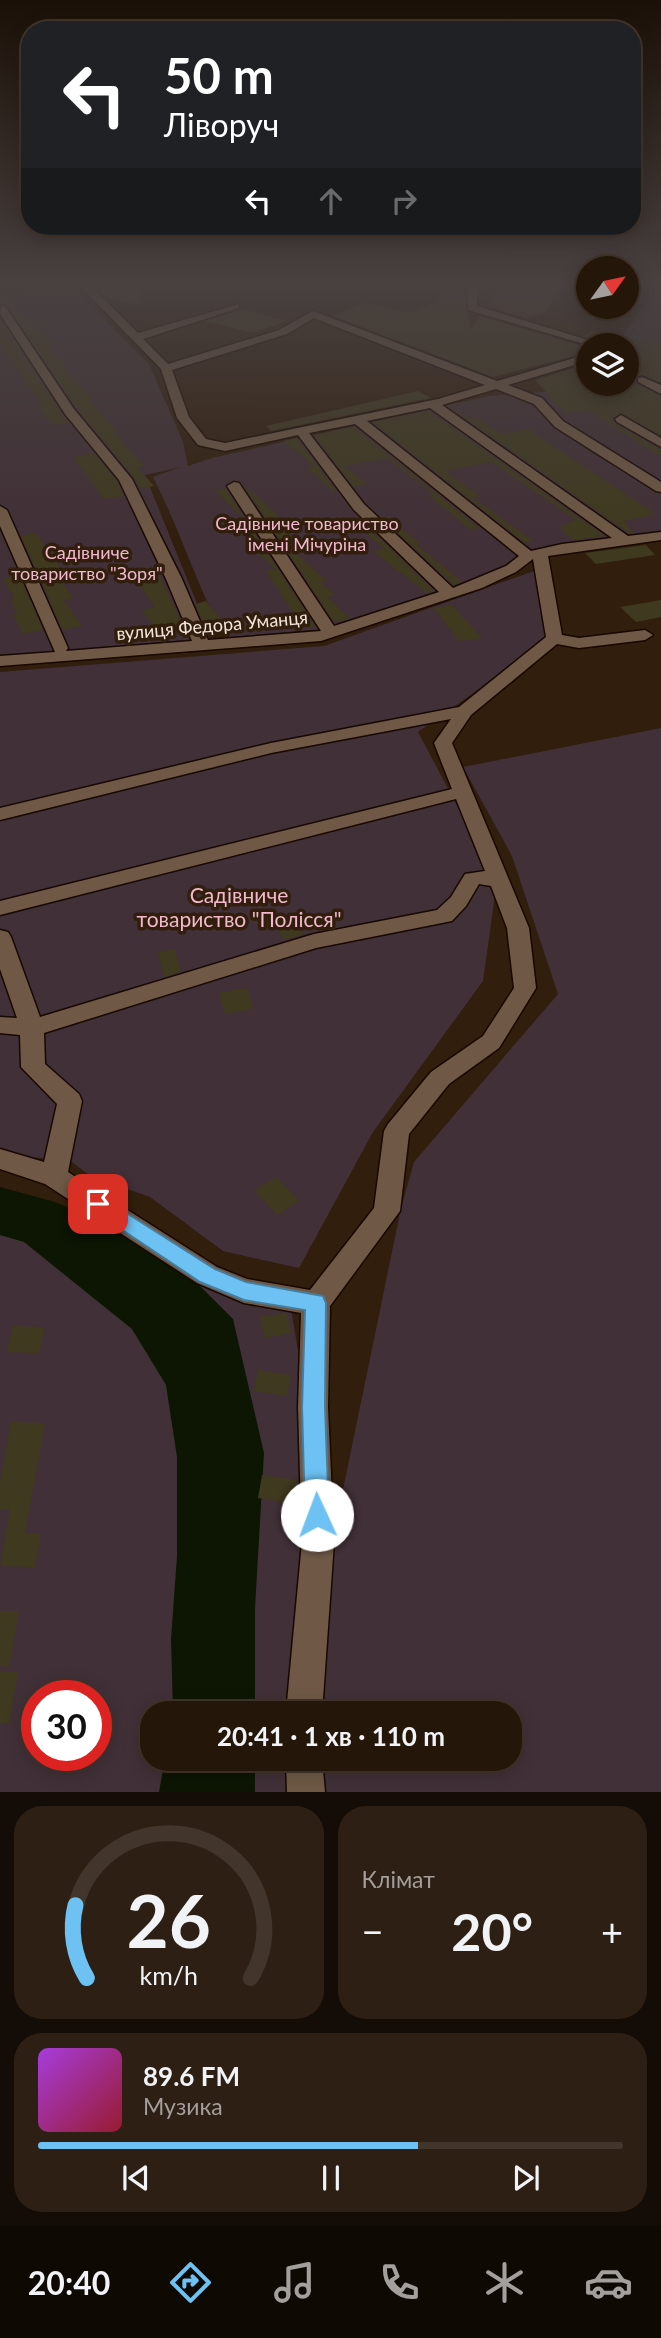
<!DOCTYPE html>
<html lang="uk">
<meta charset="utf-8">
<style>
body{margin:0;font-family:Lato,sans-serif;background:#2d1f13;color:#f1f3f6;height:100vh;display:flex;flex-direction:column;font-size:26px;white-space:nowrap}
*{box-sizing:border-box;margin:0}
p{font-size:23px;color:#a39f9c}
.icon{flex:none;width:38px;height:38px;fill:none;stroke:currentColor;stroke-width:2;stroke-linecap:round;stroke-linejoin:round}
.map{position:relative;height:1792px;overflow:hidden}
.drawer{display:flex;flex-direction:column;gap:14px;padding:14px;background:#140c06;flex:1}
.drawer>*{flex:none}
.top-card{position:absolute;left:21px;top:21px;width:620px;height:214px;border-radius:28px;box-shadow:0 4px 18px #0003,0 0 0 2px #42352b;background:#202124;color:#fff;overflow:hidden}
.needle{width:46px;rotate:57deg}
.tools{position:absolute;left:576px;top:256px;display:grid;gap:14px}
.tools a{display:grid;place-items:center;width:63px;height:63px;border-radius:50%;background:#25160a;box-shadow:0 4px 18px #0003,0 0 0 2px #42352b;font-size:35px}
.speed{position:absolute;left:21px;top:1680px;display:flex;gap:14px;font-size:35px;font-weight:700;text-align:center}
.speed>*{display:grid;place-content:center;width:91px;height:91px;border-radius:50%;background:#25160a;box-shadow:0 4px 18px #0003,0 0 0 2px #42352b;line-height:1}
.speed .limit{border:10px solid #d22;background:#fff;color:#111}
.pin{position:absolute;display:grid;place-items:center;width:60px;height:60px;color:#fff;margin:-30px;border-radius:14px;box-shadow:0 4px 10px #0006}
.me{position:absolute;width:77px;margin:-38px;rotate:358deg;stroke-linejoin:round;filter:drop-shadow(0 0 5px #0008)}
.turn{display:flex;align-items:center;gap:24px;height:147px;padding:0 28px;font-size:32px}
.turn .icon{width:91px;height:91px;stroke-width:2.5}
.turn b{display:block;font-size:49px;line-height:60px}
.lanes{display:flex;align-items:center;height:66px;padding:0 28px;background:#0003;justify-content:center;gap:35px;direction:ltr}
.lanes .off{opacity:.35}
.big{font-size:52px;font-weight:700;line-height:1.1}
.drawer .card{flex:1;display:flex;flex-direction:column;justify-content:center;gap:10px;min-width:0;padding:0 24px;border-radius:28px;background:#2d1f13}
.drawer .dial{align-items:center;gap:0}
.dial svg{height:182px;overflow:visible;fill:none;stroke:#42352b;stroke-width:7;stroke-linecap:round;text-anchor:middle}
.dial text{fill:#f1f3f6;stroke:none}
.song{display:flex;align-items:center;gap:21px}
.cover{width:84px;height:84px;border-radius:10px;background:linear-gradient(135deg,hsl(280 70% 55%),hsl(350 70% 35%))}
.played{height:7px;border-radius:4px;background:linear-gradient(90deg,#6dc2f3 65%,#42352b 65%)}
.keys{display:flex;justify-content:space-around;direction:ltr}
.heat{display:flex;justify-content:space-between;align-items:center;font-size:38px;direction:ltr}
.drawer .tiles{flex:1;display:grid;gap:14px;grid-template-columns:1fr 1fr}
.card:last-child{grid-column:span 2}
.trip{position:absolute;left:140px;top:1701px;width:382px;height:70px;border-radius:28px;background:#25160a;box-shadow:0 4px 18px #0003,0 0 0 2px #42352b;font-weight:700;line-height:70px;text-align:center}
.tabs{display:flex;height:112px;justify-content:space-around;align-items:center;background:#0f0904;color:#a39f9c}
.tabs .icon{width:49px;height:49px}
.tabs .on{color:#6dc2f3}
.tabs b{font-size:32px;color:#f1f3f6}
.map>svg:first-child{display:block}
.green{fill:#413037;fill-rule:evenodd}
.water{fill:#0c1603}
.building{fill:#3f391f}
.lines{fill:none;stroke-linecap:round;stroke-linejoin:round}
.minor-casing{stroke:#180800;stroke-width:3}
.minor{fill:#6f5946;fill-rule:evenodd}
.route{fill:#6dc2f3;stroke:#477e9e;stroke-width:2}
.labels{text-anchor:middle;dominant-baseline:central;stroke-width:7;stroke-linejoin:round;paint-order:stroke}
.far-park-label{font-size:18px;fill:#f1b8ce;stroke:#311e0d}
.far-street-label{font-size:18px;fill:#f2e5da;stroke:#311e0d}
.park-label{font-size:21px;fill:#f1b8ce;stroke:#311e0d}
</style>
<div class="map">
<svg width="661" height="1792" viewBox="0 0 661 1792">
<rect width="100%" height="100%" fill="#311e0d"/>
<!-- green -->
<g class="green">
<path d="M659 285H661V533L562 544 428 596 324 629 225 638C197 586 180 530 153 477L181 467 145 475 211 638 0 656V296L72 287 149 364 183 442 188 466 212 458 489 396 595 388 613 383H626L652 365 622 336Z"/>
<polygon points="534,571 550,639 418,732 497,881 483,981 373,1132 299,1268 223,1251 150,1197 90,1176 71,1161 0,1154 0,672 324,646"/>
<path d="M661 728V1792H0V1234L291 1309 331 1548 401 1208 414 1162 558 994 512 856 463 767ZM37 1696H96V1755H37ZM152 1713H509V1759H152Z"/>
</g>
<!-- water -->
<g class="water">
<polygon points="0,1187 55,1202 158,1244 233,1319 264,1453 255,1608 255,1713 173,1713 171,1639 177,1556 177,1457 166,1385 132,1329 24,1242 0,1235"/>
<polygon points="165,1759 255,1759 255,1792 159,1792"/>
</g>
<!-- building -->
<g class="building">
<polygon points="94,285 139,285 140,305 104,296"/>
<polygon points="536,285 560,285 545,313 526,318 487,306 499,287 532,290"/>
<polygon points="445,292 465,295 471,330 480,316 588,348 588,352 493,377 333,316 363,303 409,313 438,301"/>
<polygon points="0,294 17,311 21,311 55,346 49,347 62,361 72,378 94,400 90,401 116,429 113,430 125,443 123,443 145,466 137,467 154,486 140,488 134,477 76,407 7,305 0,303"/>
<polygon points="241,309 287,321 253,333 206,321"/>
<polygon points="0,319 63,415 69,423 52,425 37,405 42,405 0,343"/>
<polygon points="592,331 661,346 661,382 643,375 635,378 637,384 661,396 661,435 622,413 612,418 616,424 661,450 661,457 589,411 565,413 535,380 588,364 588,390 626,383 626,341 606,345 583,336"/>
<polygon points="418,391 431,398 271,431 266,426"/>
<polygon points="451,408 470,418 475,417 502,434 528,429 656,514 624,521 634,533 629,533"/>
<polygon points="429,411 605,536 572,540 559,527 576,520 492,462 445,471 481,497 474,498 533,541 525,543 373,422"/>
<polygon points="354,427 479,528 471,530 428,495 433,494 387,458 345,466 367,484 354,487 314,435"/>
<polygon points="297,438 336,491 333,491 306,467 314,466 283,441"/>
<polygon points="94,453 117,481 124,496 104,499 73,457"/>
<polygon points="243,484 279,516 272,518 294,539 291,539 303,550 295,552 326,581 321,582 335,595 327,597 350,618 334,622"/>
<polygon points="225,488 315,626 309,627 290,608 266,571 275,569 255,550 261,548 240,527 249,525 215,490"/>
<polygon points="387,517 421,544 417,545 462,582 454,585 382,518"/>
<polygon points="363,522 434,591 427,593 373,551 384,548 356,525"/>
<polygon points="36,533 60,568 53,569 73,598 64,600 82,626 63,630 21,536"/>
<polygon points="646,545 655,555 596,564 585,553"/>
<polygon points="19,575 43,630 23,634 13,614 17,613 10,599 14,598 3,578"/>
<polygon points="161,579 184,628 158,633 142,610 155,607 138,583"/>
<polygon points="661,600 661,617 636,622 620,607"/>
<polygon points="206,601 221,619 204,623 195,604"/>
<polygon points="452,605 482,638 459,641 434,608"/>
<polygon points="298,924 304,934 284,940 278,930"/>
<polygon points="175,949 181,972 164,977 158,952"/>
<polygon points="247,988 253,1009 225,1014 219,992"/>
<polygon points="277,1177 299,1201 277,1215 254,1190"/>
<polygon points="287,1313 291,1333 264,1338 260,1317"/>
<polygon points="13,1326 45,1327 39,1353 7,1352"/>
<polygon points="258,1370 291,1375 287,1396 254,1391"/>
<polygon points="11,1422 45,1423 25,1534 41,1534 35,1567 0,1566 10,1509 0,1509 0,1481"/>
<polygon points="262,1475 297,1480 293,1504 258,1498"/>
<polygon points="0,1611 19,1611 9,1667 0,1666"/>
<polygon points="0,1671 18,1672 9,1724 0,1723"/>
</g>
<g class="lines">
<defs>
<g id="minor">
<polygon points="0,285 9,285 0,288"/>
<path d="M79 285H90L138 333 239 304V308L143 339 168 364 279 330 313 311 497 381 588 354V361L508 385 542 398 563 421 661 482V492L656 491 555 427 534 404 496 389 442 405 628 536 661 532V540L548 556 562 635 579 638 645 630 653 635 645 640 579 648 557 644 471 715 452 743 529 928 536 988 499 1048 449 1084 409 1134 400 1211 330 1306 328 1407 334 1542 322 1713H286L302 1542 298 1407 301 1313 244 1303 197 1283 45 1184 0 1169V1149L44 1162 57 1104 21 1067 20 1035 0 1033V1017L17 1018 0 969V930L8 932 11 937 40 1017 314 934 437 910 451 897 465 874 485 871 456 799 0 915V901L452 789 434 743 451 719 271 753 0 820V808L271 743 459 707 546 637 533 559 516 572 482 588 321 641 0 666V656L55 652 0 526V506L7 510 68 648 66 651 192 641 166 579 119 480 65 414 0 314 1 305 5 306 74 409 132 479 182 579 208 640 321 631 227 486 234 482 239 483 334 626 439 592 354 510 298 435 225 451 198 445 177 418 161 369ZM314 318 485 385 438 399 225 443 206 439 189 417 172 370 287 334ZM430 408 612 538 562 544 531 551 367 421ZM355 424 519 556 506 566 453 588 364 504 309 433ZM479 884 491 886 507 928 514 988 483 1036 431 1072 388 1124 384 1131 374 1208 310 1290 247 1279 217 1267 68 1172 82 1101 79 1094 45 1064 44 1033 316 948 452 921 466 906Z"/>
<polygon points="467,285 477,285 477,306 604,345 588,345 468,310"/>
<polygon points="642,377 661,385 661,394 638,382 638,378"/>
<polygon points="621,415 661,438 661,447 617,422 615,419"/>
<polygon points="286,1759 322,1759 325,1792 287,1792"/>
</g>
</defs>
<!-- minor casing -->
<use href="#minor" class="minor-casing"/>
<!-- minor -->
<use href="#minor" class="minor"/>
</g>
<!-- sky -->
<linearGradient id="sky" x2="0" y2="1"><stop stop-color="#1b1007"/><stop offset="0.53" stop-color="#484140"/><stop offset="1" stop-color="#484140" stop-opacity="0"/></linearGradient>
<rect width="661" height="536" fill="url(#sky)"/>
<!-- route -->
<polygon class="route" points="98,1195 215,1269 246,1282 323,1296 326,1303 325,1407 329,1515 325,1524 317,1527 308,1524 305,1515 302,1407 305,1310 244,1300 200,1282 91,1209 88,1204 91,1198"/>
<g class="labels">
<!-- far-park labels -->
<g class="far-park-label">
<text x="307" y="523">Садівниче товариство<tspan x="307" dy="21">імені Мічуріна</tspan></text>
<text x="87" y="552">Садівниче<tspan x="87" dy="21">товариство "Зоря"</tspan></text>
</g>
<!-- far-street labels -->
<g class="far-street-label">
<text transform="translate(212 625) rotate(-5)">вулиця Федора Уманця</text>
</g>
<!-- park labels -->
<g class="park-label">
<text x="239" y="894">Садівниче<tspan x="239" dy="24">товариство "Полісся"</tspan></text>
</g>
</g>
</svg>
<div class="tools">
<a><svg class="needle" viewBox="-14 -14 28 28"><path d="M0-13l5 13h-10z" fill="#e53935"/><path d="M0 13l5-13h-10z" fill="#a39f9c"/></svg></a>
<a><svg class="icon" aria-label="layers" viewBox="0 0 24 24"><path d="M12 4l9 5-9 5-9-5zM3 14l9 5 9-5"/></svg></a>
</div>
<div class="speed"><div class="limit">30</div></div>
<div class="pin" style="left:98px;top:1204px;background:#d93025"><svg class="icon" aria-label="arrive" viewBox="0 0 24 24"><path d="M6 21V4h12l-3 4 3 4H6"/></svg></div>
<svg class="me" style="left:317px;top:1515px" viewBox="-20 -20 40 40"><circle r="19" fill="#fff"/><path d="M0-13L10 11 0 6-10 11z" fill="#6dc2f3"/></svg>
<div class="trip">20:41 · 1 хв · 110 m</div>
<div class="top-card">
<div class="turn"><svg class="icon" aria-label="left" viewBox="0 0 24 24"><path d="M17 20v-9H6M10 6l-5 5 5 5"/></svg><div><b>50 m</b>Ліворуч</div></div>
<div class="lanes"><svg class="icon" aria-label="left" viewBox="0 0 24 24"><path d="M17 20v-9H6M10 6l-5 5 5 5"/></svg><svg class="icon off" aria-label="ahead" viewBox="0 0 24 24"><path d="M12 20V5M6 11l6-6 6 6"/></svg><svg class="icon off" aria-label="right" viewBox="0 0 24 24"><path d="M7 20v-9h11M14 6l5 5-5 5"/></svg></div>
</div>
</div>
<section class="drawer">
<div class="tiles">
<div class="card dial"><svg viewBox="0 0 100 80">
<path d="M14 69A42 42 0 1 1 86 69"/>
<path d="M14 69A42 42 0 0 1 9 37" stroke="#6dc2f3"/>
<text x="50" y="56" font-size="32" font-weight="700">26</text>
<text x="50" y="72" font-size="11">km/h</text>
</svg></div>
<div class="card"><p>Клімат</p>
<div class="heat"><a>−</a><b class="big">20°</b><a>+</a></div>
</div>
<div class="card">
<div class="song"><i class="cover"></i><div><b>89.6 FM</b><p>Музика</p></div></div>
<div class="played"></div>
<div class="keys"><svg class="icon" aria-label="previous" viewBox="0 0 24 24"><path d="M18 5L8 12l10 7zM5 5v14"/></svg><svg class="icon" aria-label="pause" viewBox="0 0 24 24"><path d="M8 5v14M16 5v14"/></svg><svg class="icon" aria-label="next" viewBox="0 0 24 24"><path d="M6 5l10 7-10 7zM19 5v14"/></svg></div>
</div>
</div>
</section>
<nav class="tabs">
<b>20:40</b>
<svg class="icon on" aria-label="directions" viewBox="0 0 24 24"><path d="M12 3l9 9-9 9-9-9zM9 14v-3h6M13 9l2 2-2 2"/></svg>
<svg class="icon" aria-label="music" viewBox="0 0 24 24"><path d="M9 18V5l10-2v13"/><circle cx="6" cy="18" r="3"/><circle cx="16" cy="16" r="3"/></svg>
<svg class="icon" aria-label="phone" viewBox="0 0 24 24"><path d="M5 4h4l2 5-3 2q2 4 5 5l2-3 5 2v4C11 20 4 13 5 4z"/></svg>
<svg class="icon" aria-label="climate" viewBox="0 0 24 24"><path d="M12 3v18M4 7l16 10M4 17L20 7"/></svg>
<svg class="icon" aria-label="car" viewBox="0 0 24 24"><path d="M5 17H2v-5l4-1 3-4h7l3 4 3 1v5h-3M9 17h6M6 11h13"/><circle cx="7" cy="17" r="2"/><circle cx="17" cy="17" r="2"/></svg>
</nav>
